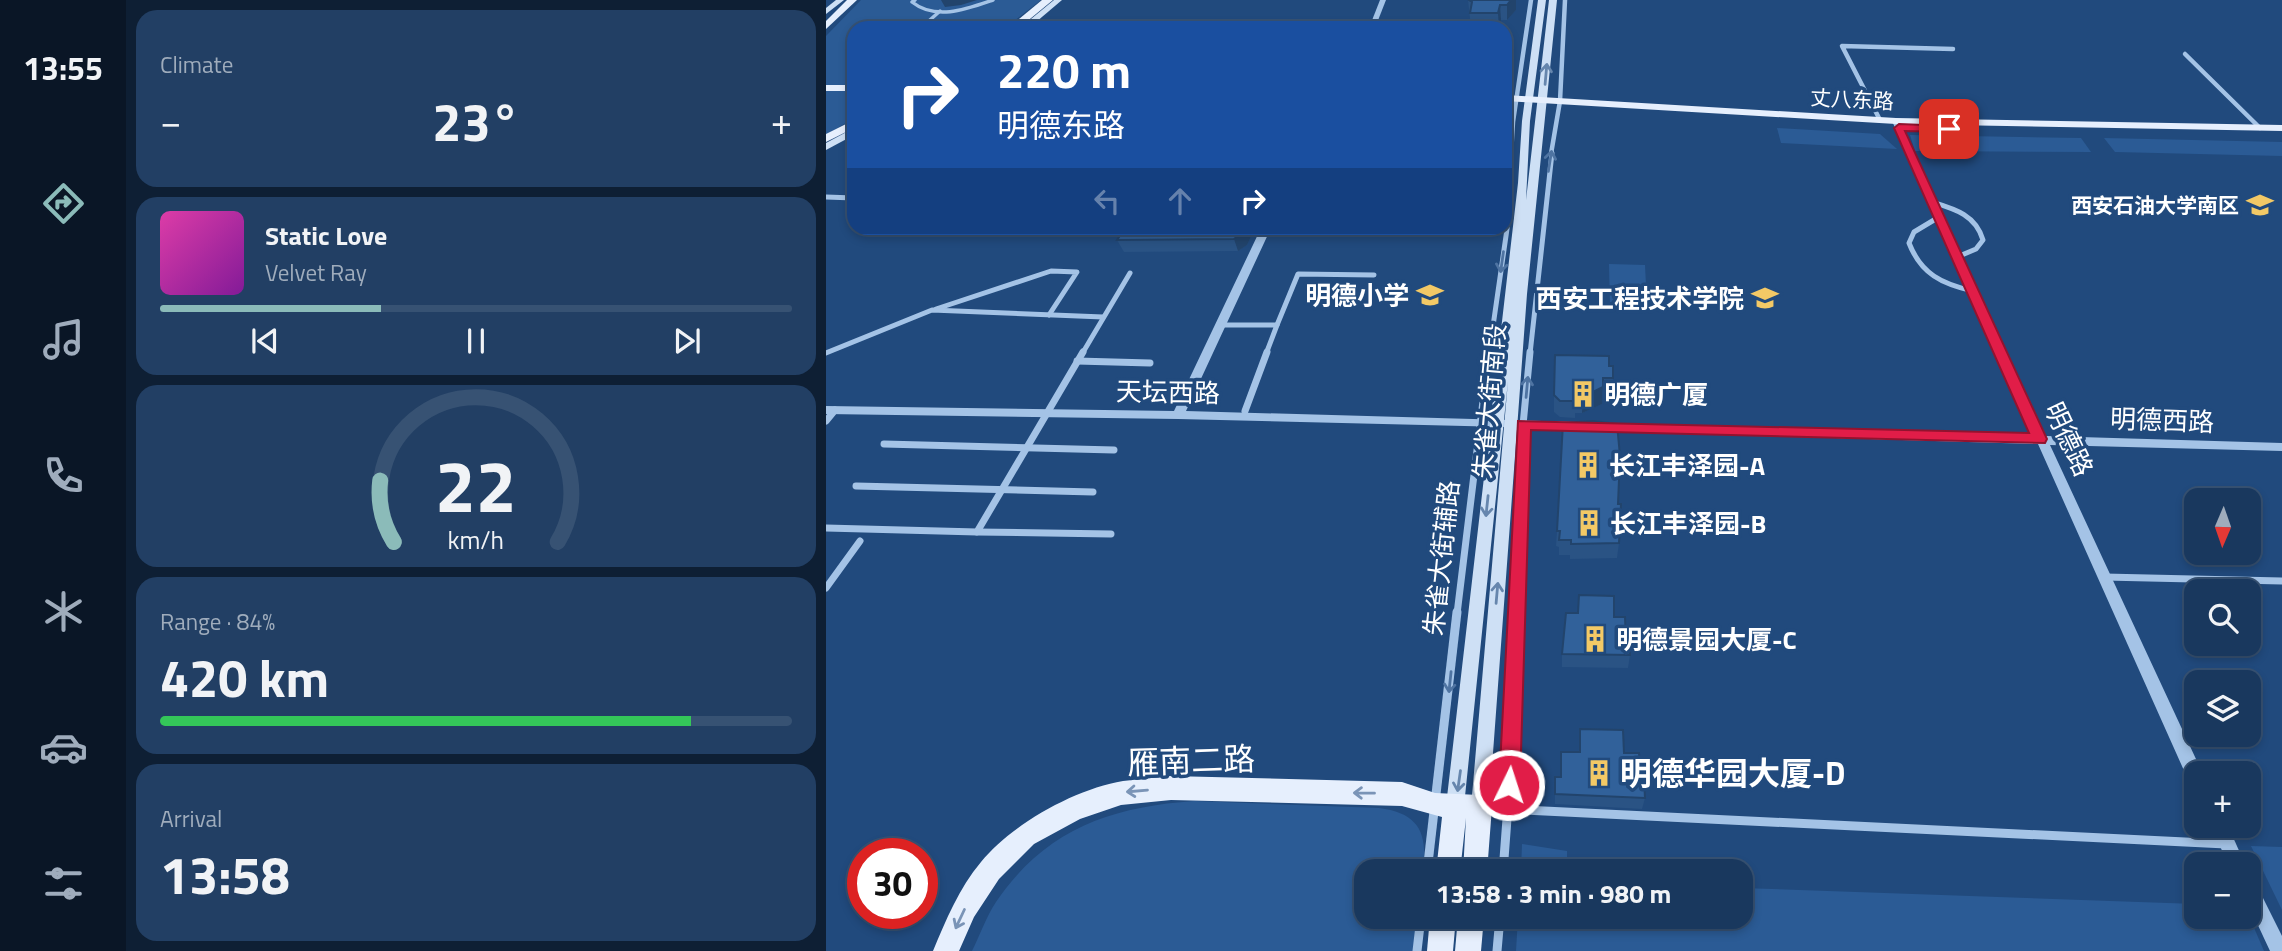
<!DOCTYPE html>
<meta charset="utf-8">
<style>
body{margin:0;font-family:"Titillium Web","Noto Sans SC",sans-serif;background:#223f64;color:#f1f3f6;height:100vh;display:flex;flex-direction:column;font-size:26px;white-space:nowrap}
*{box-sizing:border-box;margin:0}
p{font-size:23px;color:#9facbc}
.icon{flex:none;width:38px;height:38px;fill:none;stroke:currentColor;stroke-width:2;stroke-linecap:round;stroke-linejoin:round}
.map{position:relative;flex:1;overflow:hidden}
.drawer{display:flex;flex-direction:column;gap:10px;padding:10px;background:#0e1f34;width:700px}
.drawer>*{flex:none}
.top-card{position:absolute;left:21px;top:21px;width:665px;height:214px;border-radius:21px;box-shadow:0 4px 10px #0003,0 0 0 2px #375273;background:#1a4fa0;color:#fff;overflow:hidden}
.needle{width:46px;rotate:182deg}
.tools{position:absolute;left:1358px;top:488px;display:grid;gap:14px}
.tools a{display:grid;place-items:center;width:77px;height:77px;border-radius:14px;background:#19385e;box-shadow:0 4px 10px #0003,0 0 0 2px #375273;font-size:35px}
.speed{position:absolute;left:21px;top:838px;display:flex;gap:14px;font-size:35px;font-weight:700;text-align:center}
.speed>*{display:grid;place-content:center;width:91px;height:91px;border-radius:50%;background:#19385e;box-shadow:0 4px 10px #0003,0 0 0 2px #375273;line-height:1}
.speed .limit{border:10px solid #d22;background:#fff;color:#111}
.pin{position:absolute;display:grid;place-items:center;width:60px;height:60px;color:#fff;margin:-30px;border-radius:14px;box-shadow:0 4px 10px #0006}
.me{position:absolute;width:77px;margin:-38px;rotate:4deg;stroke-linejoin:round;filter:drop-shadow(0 0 5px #0008)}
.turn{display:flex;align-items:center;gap:24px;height:147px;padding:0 35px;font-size:32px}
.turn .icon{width:91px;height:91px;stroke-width:2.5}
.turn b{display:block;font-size:49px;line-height:60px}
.lanes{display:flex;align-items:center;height:66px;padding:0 35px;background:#0003;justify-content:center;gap:35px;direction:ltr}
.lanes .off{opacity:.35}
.big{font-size:52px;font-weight:700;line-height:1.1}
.drawer .widget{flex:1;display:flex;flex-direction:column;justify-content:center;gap:10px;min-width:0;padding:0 24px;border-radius:21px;background:#223f64}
.drawer .dial{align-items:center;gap:0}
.dial svg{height:182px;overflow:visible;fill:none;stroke:#375273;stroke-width:7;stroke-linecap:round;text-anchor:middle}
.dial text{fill:#f1f3f6;stroke:none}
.song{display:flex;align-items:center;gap:21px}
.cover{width:84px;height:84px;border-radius:10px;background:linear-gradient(135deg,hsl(320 70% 55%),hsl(290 70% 35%))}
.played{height:7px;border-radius:4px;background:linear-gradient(90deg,#8bbbb9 35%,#375273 35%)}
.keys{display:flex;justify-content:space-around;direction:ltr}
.heat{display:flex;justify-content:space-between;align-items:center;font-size:38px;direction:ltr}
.charge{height:10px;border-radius:5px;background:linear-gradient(90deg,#34c759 84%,#375273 0)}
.trip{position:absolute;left:528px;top:859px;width:399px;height:70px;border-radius:21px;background:#19385e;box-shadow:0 4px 10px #0003,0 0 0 2px #375273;font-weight:700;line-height:70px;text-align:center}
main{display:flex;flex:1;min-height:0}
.dock{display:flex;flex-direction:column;width:126px;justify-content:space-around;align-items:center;background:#0a1626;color:#9facbc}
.dock .icon{width:49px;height:49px}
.dock .selected{color:#8bbbb9}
.dock b{font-size:32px;color:#f1f3f6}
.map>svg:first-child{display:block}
.green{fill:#2b5b95}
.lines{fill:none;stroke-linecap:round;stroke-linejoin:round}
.pedestrian{stroke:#a4c3e6;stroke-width:3.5}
.minor-far3{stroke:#a4c3e6;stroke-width:4.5}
.minor-far2{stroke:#a4c3e6;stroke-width:5}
.minor-far1{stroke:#a4c3e6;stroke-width:7}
.minor{stroke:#a4c3e6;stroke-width:9}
.tertiary{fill:#a4c3e6;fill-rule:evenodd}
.secondary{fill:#cee0f5;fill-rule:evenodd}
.primary{fill:#e6effd;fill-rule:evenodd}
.wall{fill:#2a5384}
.shaded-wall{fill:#22446c}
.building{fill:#31619a;stroke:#22446c;stroke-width:2}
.oneway{stroke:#6686ad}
.oneway2{stroke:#4f74a2}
.oneway3{stroke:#7a94b7}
.route{fill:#e11d48;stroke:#92132f;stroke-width:2}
.labels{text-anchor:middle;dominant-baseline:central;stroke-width:7;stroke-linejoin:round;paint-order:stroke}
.far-street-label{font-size:21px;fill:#fff;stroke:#214a7d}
.far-poi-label{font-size:21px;font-weight:bold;fill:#fff;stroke:#214a7d;text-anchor:end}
.poi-label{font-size:26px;font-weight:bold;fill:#fff;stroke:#214a7d;text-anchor:start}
.street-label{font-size:26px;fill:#fff;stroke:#214a7d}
.near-street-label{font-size:32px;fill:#fff;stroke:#214a7d}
.near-poi-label{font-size:32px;font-weight:bold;fill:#fff;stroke:#214a7d;text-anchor:start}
</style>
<main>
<nav class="dock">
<b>13:55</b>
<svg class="icon selected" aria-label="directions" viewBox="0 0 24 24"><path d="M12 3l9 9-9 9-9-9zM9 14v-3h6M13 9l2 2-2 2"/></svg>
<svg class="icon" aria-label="music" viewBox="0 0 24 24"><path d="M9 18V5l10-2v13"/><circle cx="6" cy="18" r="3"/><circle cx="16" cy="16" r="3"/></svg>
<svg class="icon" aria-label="phone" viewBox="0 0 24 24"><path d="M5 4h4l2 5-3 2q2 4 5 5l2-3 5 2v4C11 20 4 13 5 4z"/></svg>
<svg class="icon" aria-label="climate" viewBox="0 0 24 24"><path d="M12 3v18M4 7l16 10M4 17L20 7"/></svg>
<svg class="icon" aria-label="car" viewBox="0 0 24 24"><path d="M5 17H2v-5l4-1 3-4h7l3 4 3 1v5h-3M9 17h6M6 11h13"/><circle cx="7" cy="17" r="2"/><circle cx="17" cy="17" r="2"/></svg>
<svg class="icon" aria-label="filters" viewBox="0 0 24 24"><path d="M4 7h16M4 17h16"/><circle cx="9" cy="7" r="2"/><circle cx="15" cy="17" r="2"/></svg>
</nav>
<section class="drawer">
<div class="widget"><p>Climate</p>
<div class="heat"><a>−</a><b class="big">23°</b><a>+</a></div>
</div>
<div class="widget">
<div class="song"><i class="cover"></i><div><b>Static Love</b><p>Velvet Ray</p></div></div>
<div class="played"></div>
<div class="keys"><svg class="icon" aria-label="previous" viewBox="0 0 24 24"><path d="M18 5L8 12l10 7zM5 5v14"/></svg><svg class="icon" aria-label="pause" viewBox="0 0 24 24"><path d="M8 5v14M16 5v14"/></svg><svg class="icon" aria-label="next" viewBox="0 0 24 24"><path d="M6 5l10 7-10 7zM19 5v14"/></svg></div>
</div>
<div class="widget dial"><svg viewBox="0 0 100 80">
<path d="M14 69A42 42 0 1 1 86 69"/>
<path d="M14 69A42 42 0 0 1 8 42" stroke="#8bbbb9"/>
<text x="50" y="56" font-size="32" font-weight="700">22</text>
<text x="50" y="72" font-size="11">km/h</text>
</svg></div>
<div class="widget"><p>Range · 84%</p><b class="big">420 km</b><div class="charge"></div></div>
<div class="widget"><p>Arrival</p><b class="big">13:58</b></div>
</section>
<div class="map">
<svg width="1456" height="951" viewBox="0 0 1456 951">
<rect width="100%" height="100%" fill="#214a7d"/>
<!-- green -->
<g class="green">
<polygon points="35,0 215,0 179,28 28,28 28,118 0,135 0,36"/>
<polygon points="951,128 1054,134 1071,149 955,143"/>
<polygon points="1084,135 1255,138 1265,152 1089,151"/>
<polygon points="1278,138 1456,142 1456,156 1289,152"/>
<polygon points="783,264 819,265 821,306 784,305"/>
<path d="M368 801 553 808C593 813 602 833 597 871L541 872V917H591L587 951H146C154 935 160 917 170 902 219 830 283 807 368 801Z"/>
<polygon points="696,844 741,851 741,871 695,871"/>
<polygon points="1425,846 1456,847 1456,910"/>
<polygon points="915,888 1370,904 1370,917 1423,916 1438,951 690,951 692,917 915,917"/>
</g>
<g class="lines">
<!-- pedestrian -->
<g class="pedestrian">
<path d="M89 0 86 2C110 21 141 9 167 0"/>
<polyline points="95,28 114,11"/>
</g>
<!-- minor-far3 -->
<g class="minor-far3">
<polyline points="1359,54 1434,128"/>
<polyline points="1054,120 1016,46 1127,49"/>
<polyline points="685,154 687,122 705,0"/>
<polyline points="725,154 734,101 739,0"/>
</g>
<!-- minor-far2 -->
<g class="minor-far2">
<polyline points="0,197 28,198"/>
<path d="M1106 202C1129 209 1150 215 1157 240L1150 249 1131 257"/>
<path d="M1113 217 1088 232 1083 243C1095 274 1116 284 1147 291"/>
<polyline points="110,309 225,271 251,272 223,315"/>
<polyline points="394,325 451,325 440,354"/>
<polyline points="451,325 472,274 548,275"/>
<polyline points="0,353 106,310 277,317"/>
<polyline points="256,354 304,273"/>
<polyline points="663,354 682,222 685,153"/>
<polyline points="704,354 726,153"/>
</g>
<!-- minor-far1 -->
<g class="minor-far1">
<polyline points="251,361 324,363"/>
<polyline points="419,411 441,352"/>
<polyline points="0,421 9,410"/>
<polyline points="58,444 288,450"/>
<polyline points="30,486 267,492"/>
<polyline points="0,528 151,532 257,352"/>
<polyline points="151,532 285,534"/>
<polyline points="1278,577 1456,581"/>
<polyline points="0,588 34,541"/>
<polyline points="631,614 663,352"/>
<polyline points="691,614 697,425 704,352"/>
</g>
<!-- minor -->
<g class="minor">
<polyline points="657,808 1400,844"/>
<polyline points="601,872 631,612"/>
<polyline points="677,872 687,739 691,612"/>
<polyline points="591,951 595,917"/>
<polyline points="671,951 674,917"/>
</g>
<!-- tertiary -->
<g class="tertiary">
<polygon points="554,0 560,0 549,28 543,28"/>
<polygon points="1067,119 1074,121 1220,436 1456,443 1456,451 1224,445 1376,772 1370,774 1370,786 1364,784 1212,444 777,431 771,427 777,423 1208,435 1066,121"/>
<polygon points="435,228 445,228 360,411 752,422 756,423 758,426 756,429 352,419 0,414 0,406 348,411"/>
<polygon points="1385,826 1402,826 1419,864 1402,864"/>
<polygon points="1423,879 1429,882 1456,936 1456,951 1444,951 1423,906"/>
</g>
<!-- secondary -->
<g class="secondary">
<polygon points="10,0 18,0 0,14 0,8"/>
<polygon points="228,0 236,0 203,28 194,28"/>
<polygon points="712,0 720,0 704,121 700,200 723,0 731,0 701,294 663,807 661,814 654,816 647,814 645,807 682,381 638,806 636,813 629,815 622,813 620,806 692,183 696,121"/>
<polygon points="28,128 28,135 0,150 0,143"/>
</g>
<!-- primary -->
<g class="primary">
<polygon points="21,0 31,0 0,29 0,21"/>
<polygon points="216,0 227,0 193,28 182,28"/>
<rect x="0" y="85" width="28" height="6"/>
<polygon points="679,95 1070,118 1456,125 1456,131 1070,124 679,101"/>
<polygon points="28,120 28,128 0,142 0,134"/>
<path d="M345 776 576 782 609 793 654 795 662 799 666 807 661 872H637L640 818 634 872H610L616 817 576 806 345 800 295 805 254 819 208 844 173 879 148 917 133 951H107C120 920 133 888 155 862 186 824 249 789 297 781 313 779 329 778 345 776Z"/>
<polygon points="604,917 630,917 627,951 601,951"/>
<polygon points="632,917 658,917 655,951 629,951"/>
</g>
</g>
<!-- wall -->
<g class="wall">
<polygon points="642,0 690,0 690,10 681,20 675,20 673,28 645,28"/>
<polygon points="299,228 429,228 421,245 412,251 298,252 291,240"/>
<polygon points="783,366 787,378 786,395 776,395 776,404 756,413 749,413 749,418 734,417 728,412 728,395"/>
<polygon points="792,504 793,543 791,558 744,559 744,555 733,555 733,547 730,546 731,531"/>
<polygon points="788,617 800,640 804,655 802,668 736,667 736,654"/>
<polygon points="754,729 798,753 815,780 819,798 816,809 729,804 729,777 735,777 753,752"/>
</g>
<!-- shaded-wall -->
<g class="shaded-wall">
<polygon points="115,0 151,0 135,5 119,7"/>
<polygon points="685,0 690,0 690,10 681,20 681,5"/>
<polygon points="674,5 675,20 673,28 672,13"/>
<polygon points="419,228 429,228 421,245 412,251 408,239"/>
<polygon points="777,387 776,404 756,413 757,397"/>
</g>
<!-- building -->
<g class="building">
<polygon points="643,0 685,0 681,5 674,5 672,13 644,13 646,2"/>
<polygon points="299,228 419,228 417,232 408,239 291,240"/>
<polygon points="729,355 783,356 783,366 787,366 787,378 777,378 777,387 757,397 750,397 750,401 734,401 728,395"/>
<polygon points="767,421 791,424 794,456 792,504 795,504 793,543 745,544 745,540 733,540 734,531 731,531 737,423"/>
<polygon points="753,595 788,596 788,617 799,617 800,640 804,641 804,655 736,654 740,613 752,613"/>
<polygon points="754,729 797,730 798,753 813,753 815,780 818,780 819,798 729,794 729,777 735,777 735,752 754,752"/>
</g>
<!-- one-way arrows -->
<defs><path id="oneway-shaft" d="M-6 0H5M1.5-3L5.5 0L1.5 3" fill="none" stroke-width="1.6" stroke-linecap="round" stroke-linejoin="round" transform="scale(1.75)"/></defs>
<g class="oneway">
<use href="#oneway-shaft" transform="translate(720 74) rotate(-85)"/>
<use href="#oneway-shaft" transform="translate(661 506) rotate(96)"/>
<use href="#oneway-shaft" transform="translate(671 593) rotate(-85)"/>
<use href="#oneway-shaft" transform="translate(633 781) rotate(98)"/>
</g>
<g class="oneway2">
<use href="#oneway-shaft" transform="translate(724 161) rotate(-81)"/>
<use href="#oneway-shaft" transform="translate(676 262) rotate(98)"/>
<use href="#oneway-shaft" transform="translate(701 387) rotate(-85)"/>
<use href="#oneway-shaft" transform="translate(624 682) rotate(96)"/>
</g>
<g class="oneway3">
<use href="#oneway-shaft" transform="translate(311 791) rotate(175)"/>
<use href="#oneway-shaft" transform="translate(538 793) rotate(-179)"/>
<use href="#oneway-shaft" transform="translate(134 919) rotate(115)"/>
</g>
<!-- route -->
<polygon class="route" points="1073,124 1123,126 1128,129 1123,132 1079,131 1221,439 1219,443 705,430 694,785 691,792 683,795 676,792 673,785 692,421 1203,433 1068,128"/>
<!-- icons -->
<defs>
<symbol id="university-bare" viewBox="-9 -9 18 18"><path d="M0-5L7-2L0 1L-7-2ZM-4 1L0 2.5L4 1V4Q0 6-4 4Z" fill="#f3c966" stroke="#214a7d" stroke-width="2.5" paint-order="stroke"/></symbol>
<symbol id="school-bare" viewBox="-9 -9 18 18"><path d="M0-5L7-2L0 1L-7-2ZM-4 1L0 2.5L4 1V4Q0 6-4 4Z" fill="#f3c966" stroke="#214a7d" stroke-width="2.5" paint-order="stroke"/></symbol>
<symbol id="building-bare" viewBox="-9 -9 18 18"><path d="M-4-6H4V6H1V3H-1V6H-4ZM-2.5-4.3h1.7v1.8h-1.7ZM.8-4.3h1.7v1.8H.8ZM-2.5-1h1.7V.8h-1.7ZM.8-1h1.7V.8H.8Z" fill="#f3c966" stroke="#214a7d" stroke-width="2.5" paint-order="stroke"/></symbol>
</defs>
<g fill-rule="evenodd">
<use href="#university-bare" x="1415" y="186" width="38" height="38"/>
<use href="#school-bare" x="585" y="276" width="38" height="38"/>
<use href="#university-bare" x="920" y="279" width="38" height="38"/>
<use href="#building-bare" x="738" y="375" width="38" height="38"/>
<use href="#building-bare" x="743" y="446" width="38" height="38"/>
<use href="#building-bare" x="744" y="504" width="38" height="38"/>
<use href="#building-bare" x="750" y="620" width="38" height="38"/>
<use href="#building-bare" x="754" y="754" width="38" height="38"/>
</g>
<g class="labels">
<!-- far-street labels -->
<g class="far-street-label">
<text transform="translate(1026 99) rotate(3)">丈八东路</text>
</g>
<!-- far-poi labels -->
<g class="far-poi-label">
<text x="1413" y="205">西安石油大学南区</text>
</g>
<!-- poi labels -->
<g class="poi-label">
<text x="583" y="295" text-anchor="end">明德小学</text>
<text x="918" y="298" text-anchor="end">西安工程技术学院</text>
<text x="778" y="394">明德广厦</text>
<text x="783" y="465">长江丰泽园-A</text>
<text x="784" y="523">长江丰泽园-B</text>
<text x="790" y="639">明德景园大厦-C</text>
</g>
<!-- street labels -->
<g class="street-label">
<text transform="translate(342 392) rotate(1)">天坛西路</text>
<text transform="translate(663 401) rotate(-85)">朱雀大街南段</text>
<text transform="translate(1336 420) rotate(2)">明德西路</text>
<text transform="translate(1243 439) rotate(65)">明德路</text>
<text transform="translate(615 558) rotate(-84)">朱雀大街辅路</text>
</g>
<!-- near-street labels -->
<g class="near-street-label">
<text transform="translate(365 760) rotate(-2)">雁南二路</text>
</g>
<!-- near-poi labels -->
<g class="near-poi-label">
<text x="794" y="773">明德华园大厦-D</text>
</g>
</g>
</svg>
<div class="tools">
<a><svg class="needle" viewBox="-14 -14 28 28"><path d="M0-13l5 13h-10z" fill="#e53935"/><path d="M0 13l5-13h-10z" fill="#9facbc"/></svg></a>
<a><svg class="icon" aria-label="search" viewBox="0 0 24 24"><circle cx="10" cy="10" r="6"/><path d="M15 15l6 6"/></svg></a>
<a><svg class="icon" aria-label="layers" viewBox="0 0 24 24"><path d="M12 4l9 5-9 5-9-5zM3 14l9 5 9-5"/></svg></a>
<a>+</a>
<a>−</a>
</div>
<div class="speed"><div class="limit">30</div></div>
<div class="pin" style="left:1123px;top:129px;background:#d93025"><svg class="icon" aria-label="arrive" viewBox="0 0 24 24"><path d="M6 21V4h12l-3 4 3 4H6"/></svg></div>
<svg class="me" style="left:683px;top:785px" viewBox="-20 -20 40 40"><circle r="17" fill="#e11d48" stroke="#fff" stroke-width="3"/><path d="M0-11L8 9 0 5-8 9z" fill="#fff"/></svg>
<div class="trip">13:58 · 3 min · 980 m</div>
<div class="top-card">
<div class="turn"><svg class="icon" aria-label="right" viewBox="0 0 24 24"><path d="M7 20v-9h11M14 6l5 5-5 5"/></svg><div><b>220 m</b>明德东路</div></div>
<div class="lanes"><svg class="icon off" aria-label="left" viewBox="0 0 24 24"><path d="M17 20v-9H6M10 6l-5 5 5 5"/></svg><svg class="icon off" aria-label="ahead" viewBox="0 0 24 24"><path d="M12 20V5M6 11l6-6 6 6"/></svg><svg class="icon" aria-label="right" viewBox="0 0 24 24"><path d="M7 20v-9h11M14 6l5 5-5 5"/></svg></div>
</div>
</div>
</main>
